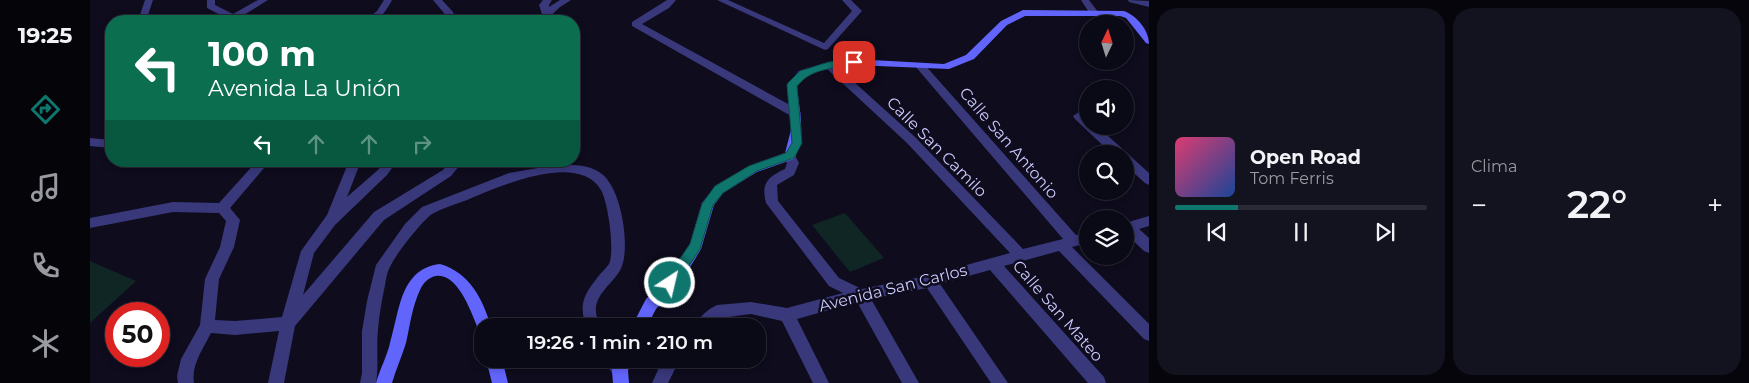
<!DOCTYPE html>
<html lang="es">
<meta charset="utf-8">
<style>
body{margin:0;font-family:Montserrat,sans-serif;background:#13121f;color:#f1f3f6;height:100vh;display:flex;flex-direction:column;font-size:19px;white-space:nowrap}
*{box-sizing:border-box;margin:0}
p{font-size:16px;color:#999aa1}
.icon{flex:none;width:28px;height:28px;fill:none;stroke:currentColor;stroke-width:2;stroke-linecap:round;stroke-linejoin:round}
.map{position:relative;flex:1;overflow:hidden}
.panel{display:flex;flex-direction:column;gap:8px;padding:8px;background:#06050c;width:600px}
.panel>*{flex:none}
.top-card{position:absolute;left:15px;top:15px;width:475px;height:152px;border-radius:20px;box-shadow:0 2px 8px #0003,0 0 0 1px #2a2a35;background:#0b6e4f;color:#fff;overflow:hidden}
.needle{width:32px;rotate:4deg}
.fabs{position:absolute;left:989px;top:15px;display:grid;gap:10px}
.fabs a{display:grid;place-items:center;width:55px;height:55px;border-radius:50%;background:#0a0916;box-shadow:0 2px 8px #0003,0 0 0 1px #2a2a35;font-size:25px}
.speed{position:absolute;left:15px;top:302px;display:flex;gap:10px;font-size:25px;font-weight:700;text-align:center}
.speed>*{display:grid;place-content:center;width:65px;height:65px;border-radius:50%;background:#0a0916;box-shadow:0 2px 8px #0003,0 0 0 1px #2a2a35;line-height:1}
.speed .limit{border:8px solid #d22;background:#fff;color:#111}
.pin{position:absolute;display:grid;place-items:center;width:42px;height:42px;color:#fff;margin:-21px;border-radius:10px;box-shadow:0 2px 8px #0006}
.me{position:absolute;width:55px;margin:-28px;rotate:35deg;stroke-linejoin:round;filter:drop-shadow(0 0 4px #0008)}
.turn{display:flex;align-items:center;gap:18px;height:105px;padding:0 20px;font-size:22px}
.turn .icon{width:65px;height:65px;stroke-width:2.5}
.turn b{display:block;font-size:35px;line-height:42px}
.lanes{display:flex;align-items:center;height:48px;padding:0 20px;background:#0003;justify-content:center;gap:25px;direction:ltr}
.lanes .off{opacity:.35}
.big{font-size:38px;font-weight:600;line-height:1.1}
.panel .tile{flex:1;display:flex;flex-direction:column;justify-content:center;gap:8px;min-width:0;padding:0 18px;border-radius:20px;background:#13121f}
.song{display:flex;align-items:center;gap:15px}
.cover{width:60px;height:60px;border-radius:8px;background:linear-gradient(135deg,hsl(340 70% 55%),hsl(220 70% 35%))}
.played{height:5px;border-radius:2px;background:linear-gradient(90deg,#0f766e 25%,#2a2a35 25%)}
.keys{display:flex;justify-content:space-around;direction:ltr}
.heat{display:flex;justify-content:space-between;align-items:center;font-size:28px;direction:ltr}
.panel .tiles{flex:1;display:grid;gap:8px;grid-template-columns:repeat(2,1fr)}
.trip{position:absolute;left:384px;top:318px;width:292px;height:50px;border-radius:20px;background:#0a0916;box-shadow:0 2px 8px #0003,0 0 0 1px #2a2a35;font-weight:600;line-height:50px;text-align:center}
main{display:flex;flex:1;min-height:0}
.dock{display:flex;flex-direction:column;width:90px;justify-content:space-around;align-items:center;background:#040409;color:#999aa1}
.dock .icon{width:35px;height:35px}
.dock .active{color:#0f766e}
.dock b{font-size:22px;color:#f1f3f6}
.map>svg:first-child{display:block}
.green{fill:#0f2624}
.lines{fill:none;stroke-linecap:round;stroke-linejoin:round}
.minor{fill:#38387b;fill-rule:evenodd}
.secondary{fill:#6265fc;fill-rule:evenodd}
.route{fill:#0f766e;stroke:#0a4d48}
.labels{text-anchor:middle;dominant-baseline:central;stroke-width:5;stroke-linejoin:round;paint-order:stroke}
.street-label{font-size:16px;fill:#ccc9fe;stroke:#0e0c1d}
</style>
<main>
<nav class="dock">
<b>19:25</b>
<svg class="icon active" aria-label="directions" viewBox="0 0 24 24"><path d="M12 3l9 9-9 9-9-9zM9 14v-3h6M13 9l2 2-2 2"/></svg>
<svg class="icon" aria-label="music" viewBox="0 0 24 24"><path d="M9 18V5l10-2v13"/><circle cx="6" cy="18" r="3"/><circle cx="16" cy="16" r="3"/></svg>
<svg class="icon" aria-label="phone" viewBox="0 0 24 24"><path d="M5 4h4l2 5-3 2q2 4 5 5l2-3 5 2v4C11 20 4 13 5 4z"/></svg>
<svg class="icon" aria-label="climate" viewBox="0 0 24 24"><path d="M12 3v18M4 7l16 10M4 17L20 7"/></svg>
</nav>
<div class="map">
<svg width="1059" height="383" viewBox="0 0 1059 383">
<rect width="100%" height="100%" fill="#0e0c1d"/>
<!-- green -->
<g class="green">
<polygon points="755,213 794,258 760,272 722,225"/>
<polygon points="0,261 46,281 0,323"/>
</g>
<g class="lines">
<!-- minor -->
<g class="minor">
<polygon points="55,0 63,0 56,21 48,21"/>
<polygon points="117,0 125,0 125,5 143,14 168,0 178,0 144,21 134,21 136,18 117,8"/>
<path d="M294 0H302C295 13 290 21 275 21L287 11Z"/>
<polygon points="343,0 352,0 363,12 366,21 358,21 354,13"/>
<polygon points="453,0 462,0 459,5 459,7 470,0 481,0 470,7 455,21 446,21 452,14 449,5"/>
<polygon points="577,0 586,0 579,8 552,24 709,110 711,113 709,116 701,116 542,26 542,22"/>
<polygon points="627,0 638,0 734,43 762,11 752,0 761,0 772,11 738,49 735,50"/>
<polygon points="991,0 999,0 1008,12 1006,14 1000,14"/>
<polygon points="1038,0 1059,1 1059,7 1039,2"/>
<path d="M739 62 743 63 825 137 933 249 973 239 825 66 826 64H834L986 235 998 232V243L982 247 1059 324V341L1054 339 969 251 914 266 1014 377 1016 383H998L900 270 850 284 918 383H901L837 288 781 299 829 383H812L767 302 707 319 739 383H723L692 321 661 314 631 318 622 326H605C608 318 618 309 627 305L661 302 697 308 753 293 739 286 676 203C671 184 677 177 695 169L697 163 694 156 700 152 704 153 709 163 704 175 687 185 688 201 749 278 772 289 840 275 920 253 817 143 735 67 734 65Z"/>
<polygon points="989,112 998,117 998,126 1007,126 1059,173 1059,185 1055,183 1035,165 1035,154 1022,154 985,119 983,116"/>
<polygon points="0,138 21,140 21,148 0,146"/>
<path d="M167 161H180L140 208 150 220 144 247 129 279 125 320 145 321 192 317 211 251 237 215 259 161H271L257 197 289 169 294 161H307L297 175 245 225 224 253 213 295 284 212 353 170 360 161H373L361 176 294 220 205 326 194 383H178L189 331 145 335 121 333C113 349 101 365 104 383H88L87 376 91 359 110 325 115 279 130 247 136 221 129 213 83 212 0 228V218L83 202 129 203Z"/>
<path d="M465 165C481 165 500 163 513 175 531 190 540 244 532 266 527 281 504 293 506 312 506 316 509 322 510 326H496C489 305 493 296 507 278 510 273 516 269 519 264 525 251 518 202 511 190 488 151 408 187 377 200 366 204 353 208 342 214 332 221 305 255 300 267 297 272 296 280 295 285 292 300 289 315 288 330 286 348 289 365 286 383H270L272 373V331L277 301 286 265 315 224 332 207 419 173Z"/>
<polygon points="1059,216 1059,226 1049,229 1059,238 1059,253 1054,251 1035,233 1035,223"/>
<polygon points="513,359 530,359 538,371 536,376 530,379 524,376"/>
<polygon points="573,359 590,359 578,383 562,383"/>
</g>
<!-- secondary -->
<g class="secondary">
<path d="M933 10 1034 11C1047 16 1059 30 1059 44L1056 43 1036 18 1030 16H935L917 25 884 59 859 69 764 65 740 68 717 75 707 86C709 111 717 135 704 159L667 172 633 193 624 205 611 249 593 279 566 309 557 326H542L556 299 583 271 600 244 612 203 625 187 659 166 695 153 701 130 697 85 709 71 739 62 764 59 854 64 876 55 911 21Z"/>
<path d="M350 264C380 273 392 298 401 326H392V332L389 331C382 315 369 273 346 276 339 277 333 283 330 290 322 307 320 325 316 343 312 356 306 369 302 383H286C290 369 297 356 300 343 310 310 310 269 350 264Z"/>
<polygon points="396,359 412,359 418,383 402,383"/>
<polygon points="525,359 541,359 538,371 539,383 523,383 522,371"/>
</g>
</g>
<!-- route -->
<path class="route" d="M764 59 769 62 767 64C743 70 724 66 707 86L712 143 704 158 667 171 633 193 623 205 610 249 585 287 580 289 576 287 574 283 576 279 600 244 612 204 625 186 659 166 696 153 702 143 697 85 698 83 710 71 739 62Z"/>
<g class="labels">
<!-- street labels -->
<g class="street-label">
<text transform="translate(919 143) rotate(49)">Calle San Antonio</text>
<text transform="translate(847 147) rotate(45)">Calle San Camilo</text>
<text transform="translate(803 288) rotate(-14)">Avenida San Carlos</text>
<text transform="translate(968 311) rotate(49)">Calle San Mateo</text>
</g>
</g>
</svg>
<div class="fabs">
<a><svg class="needle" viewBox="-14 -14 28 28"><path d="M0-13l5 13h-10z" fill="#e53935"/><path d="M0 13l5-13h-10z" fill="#999aa1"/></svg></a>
<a><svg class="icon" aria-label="sound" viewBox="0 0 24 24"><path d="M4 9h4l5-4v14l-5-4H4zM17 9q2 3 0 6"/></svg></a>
<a><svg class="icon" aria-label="search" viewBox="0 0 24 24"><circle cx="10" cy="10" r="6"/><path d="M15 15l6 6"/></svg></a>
<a><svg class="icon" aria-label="layers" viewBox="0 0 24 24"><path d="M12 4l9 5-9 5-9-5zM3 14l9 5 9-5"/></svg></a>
</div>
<div class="speed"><div class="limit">50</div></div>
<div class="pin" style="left:764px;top:62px;background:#d93025"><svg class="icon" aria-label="arrive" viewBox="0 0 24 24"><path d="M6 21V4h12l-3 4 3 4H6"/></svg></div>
<svg class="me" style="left:580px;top:283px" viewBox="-20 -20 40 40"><circle r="17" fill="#0f766e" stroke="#fff" stroke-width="3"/><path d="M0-11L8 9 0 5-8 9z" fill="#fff"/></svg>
<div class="trip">19:26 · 1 min · 210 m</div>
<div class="top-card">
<div class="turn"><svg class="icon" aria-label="left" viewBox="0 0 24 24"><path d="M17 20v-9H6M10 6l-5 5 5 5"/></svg><div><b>100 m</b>Avenida La Unión</div></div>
<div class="lanes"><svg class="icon" aria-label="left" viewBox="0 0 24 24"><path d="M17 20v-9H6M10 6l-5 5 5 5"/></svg><svg class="icon off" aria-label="ahead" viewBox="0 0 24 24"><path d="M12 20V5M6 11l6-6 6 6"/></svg><svg class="icon off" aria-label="ahead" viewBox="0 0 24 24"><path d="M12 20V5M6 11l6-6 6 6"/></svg><svg class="icon off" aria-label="right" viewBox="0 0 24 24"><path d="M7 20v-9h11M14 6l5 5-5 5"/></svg></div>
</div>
</div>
<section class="panel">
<div class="tiles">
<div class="tile">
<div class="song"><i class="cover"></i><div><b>Open Road</b><p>Tom Ferris</p></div></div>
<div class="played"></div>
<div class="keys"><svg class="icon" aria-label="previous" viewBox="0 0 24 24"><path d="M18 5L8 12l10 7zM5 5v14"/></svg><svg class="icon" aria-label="pause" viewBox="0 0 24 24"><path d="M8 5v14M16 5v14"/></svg><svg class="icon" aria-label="next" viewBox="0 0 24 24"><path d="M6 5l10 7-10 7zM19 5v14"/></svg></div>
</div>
<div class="tile"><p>Clima</p>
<div class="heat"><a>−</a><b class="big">22°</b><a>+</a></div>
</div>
</div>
</section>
</main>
